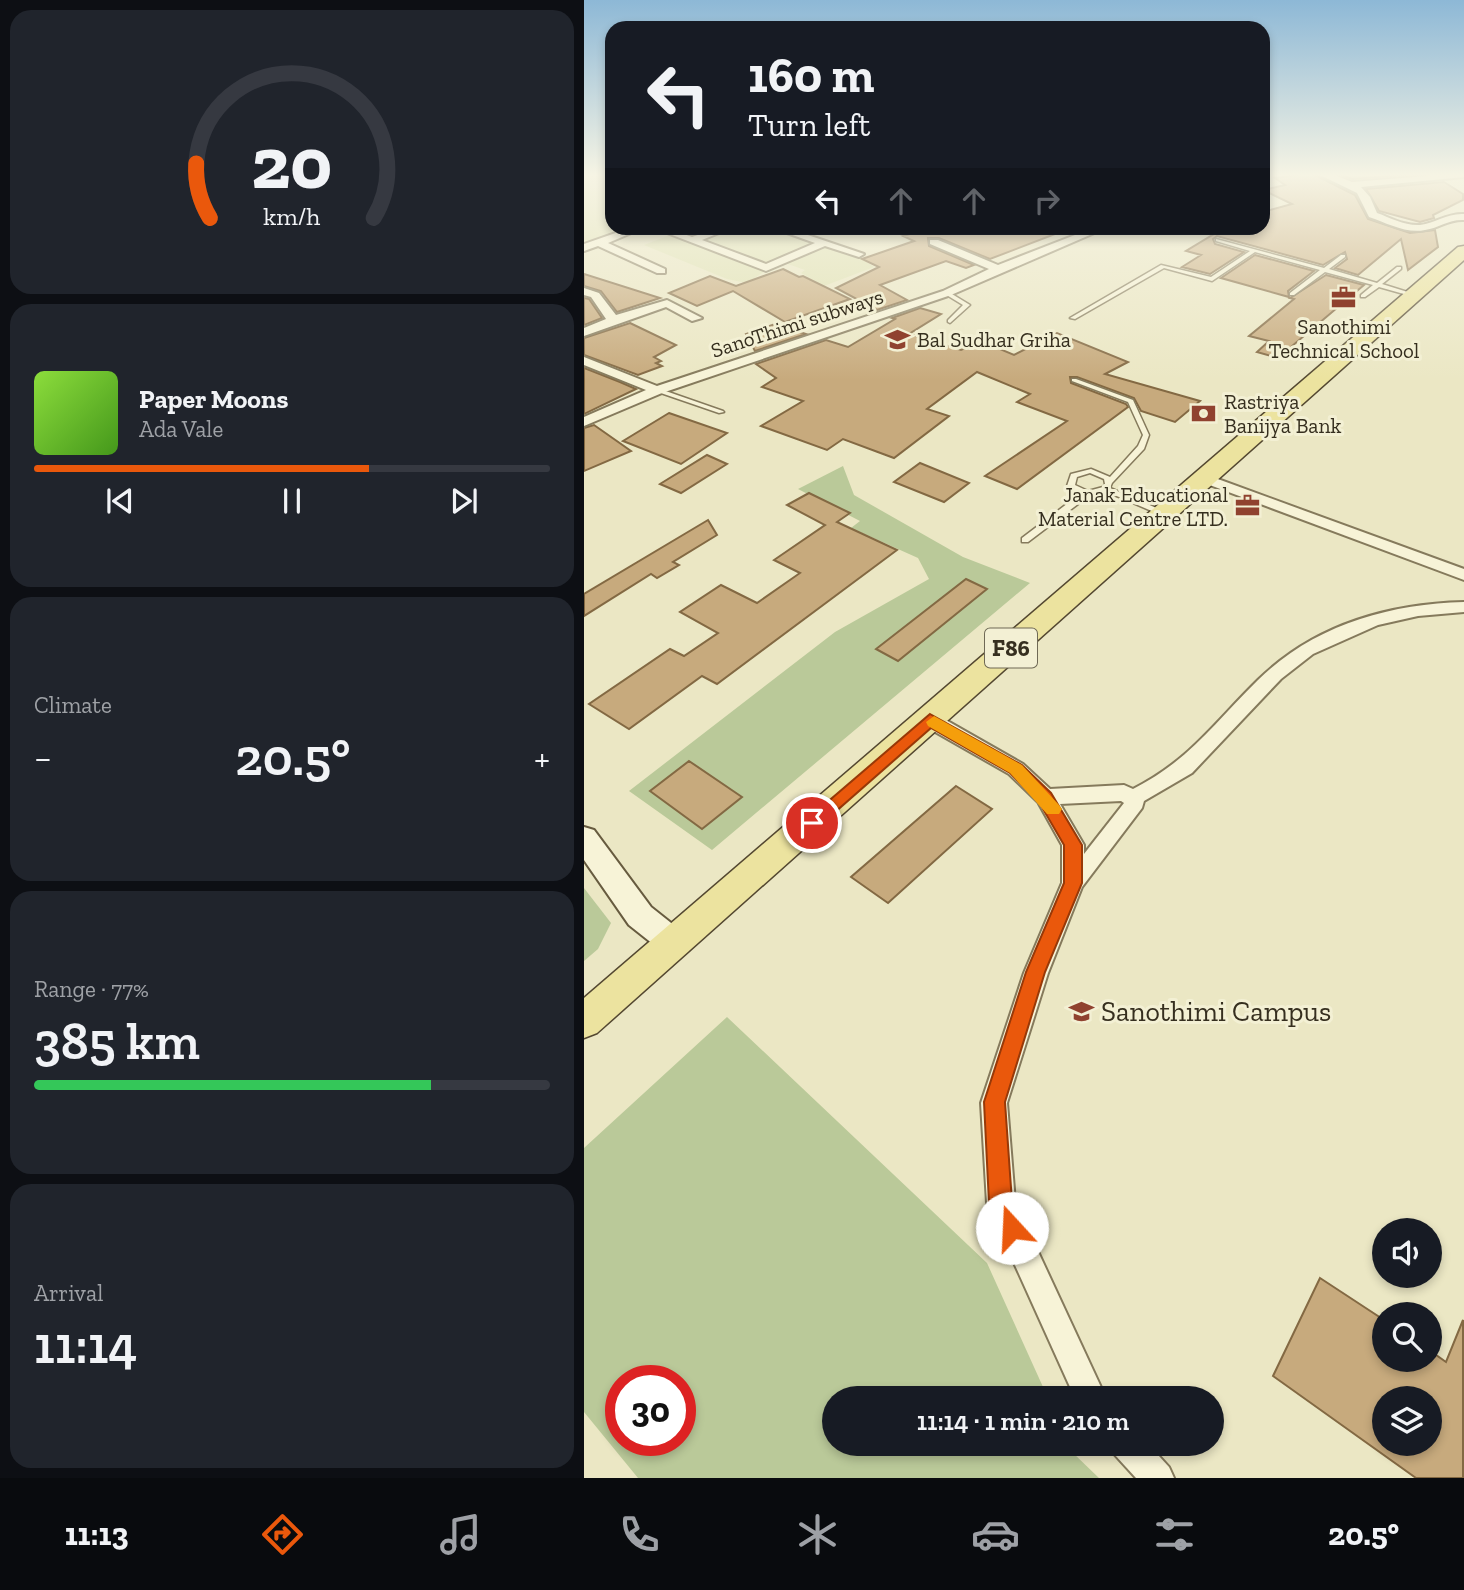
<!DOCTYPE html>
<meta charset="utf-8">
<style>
body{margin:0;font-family:"Zilla Slab",serif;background:#20242c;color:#f1f3f6;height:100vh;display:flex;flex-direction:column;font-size:26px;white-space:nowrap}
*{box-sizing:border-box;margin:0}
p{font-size:23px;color:#9ea1a6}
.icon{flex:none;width:38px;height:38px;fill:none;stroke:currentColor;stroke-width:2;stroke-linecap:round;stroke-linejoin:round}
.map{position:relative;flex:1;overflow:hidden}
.sheet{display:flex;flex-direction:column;gap:10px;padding:10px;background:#0d0f14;width:584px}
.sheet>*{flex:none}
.top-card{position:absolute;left:21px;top:21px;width:665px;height:214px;border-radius:21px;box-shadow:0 4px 10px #0003;background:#171b24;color:#f1f3f6;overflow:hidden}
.controls{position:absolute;left:788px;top:1218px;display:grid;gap:14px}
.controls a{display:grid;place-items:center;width:70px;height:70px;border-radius:50%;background:#171b24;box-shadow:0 4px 10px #0003;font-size:35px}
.speed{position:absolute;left:21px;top:1365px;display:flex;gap:14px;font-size:35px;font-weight:700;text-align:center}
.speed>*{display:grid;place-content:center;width:91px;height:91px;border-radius:50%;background:#171b24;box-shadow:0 4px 10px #0003;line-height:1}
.speed .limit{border:10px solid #d22;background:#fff;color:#111}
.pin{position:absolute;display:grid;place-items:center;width:60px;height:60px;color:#fff;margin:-30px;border:4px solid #fff;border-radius:50%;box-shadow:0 2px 7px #0007}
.me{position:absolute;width:77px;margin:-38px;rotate:340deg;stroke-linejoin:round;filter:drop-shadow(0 0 5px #0008)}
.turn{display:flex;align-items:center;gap:24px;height:147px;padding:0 28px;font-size:32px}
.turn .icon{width:91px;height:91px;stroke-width:2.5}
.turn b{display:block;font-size:49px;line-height:60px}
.lanes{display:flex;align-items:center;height:66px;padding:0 28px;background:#0003;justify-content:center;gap:35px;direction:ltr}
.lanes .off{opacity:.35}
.big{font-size:52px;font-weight:600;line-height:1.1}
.sheet .card{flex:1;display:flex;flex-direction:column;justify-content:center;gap:10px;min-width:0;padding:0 24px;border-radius:21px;background:#20242c}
.sheet .dial{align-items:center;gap:0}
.dial svg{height:182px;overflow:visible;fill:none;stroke:#363941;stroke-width:7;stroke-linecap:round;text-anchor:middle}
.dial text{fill:#f1f3f6;stroke:none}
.song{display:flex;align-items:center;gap:21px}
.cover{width:84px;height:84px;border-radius:10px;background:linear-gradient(135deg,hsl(90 70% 55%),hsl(100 70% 35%))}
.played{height:7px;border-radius:4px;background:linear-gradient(90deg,#ea580c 65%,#363941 65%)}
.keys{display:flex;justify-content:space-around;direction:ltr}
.heat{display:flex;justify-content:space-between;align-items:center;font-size:38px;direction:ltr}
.charge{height:10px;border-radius:5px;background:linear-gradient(90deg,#34c759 77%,#363941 0)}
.trip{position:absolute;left:238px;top:1386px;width:402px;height:70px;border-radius:35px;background:#171b24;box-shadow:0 4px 10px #0003;font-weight:600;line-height:70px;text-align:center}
.menu{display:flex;height:112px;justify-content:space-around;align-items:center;background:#090b0e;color:#9ea1a6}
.menu .icon{width:49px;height:49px}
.menu .current{color:#ea580c}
.menu b{font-size:32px;color:#f1f3f6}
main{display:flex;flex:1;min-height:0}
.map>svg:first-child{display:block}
.farmland{fill:#dfe1b2}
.green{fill:#bac999;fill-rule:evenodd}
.building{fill:#c7aa7d;stroke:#836943;stroke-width:2;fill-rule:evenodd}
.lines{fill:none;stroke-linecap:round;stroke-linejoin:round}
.lane-casing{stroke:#857a5c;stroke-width:3}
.street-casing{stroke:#857a5c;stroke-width:4}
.secondary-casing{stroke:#675b3f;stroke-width:4}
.primary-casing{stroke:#534730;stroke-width:3}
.lane{fill:#f7f3d7;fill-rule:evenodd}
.street{fill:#f7f3d7;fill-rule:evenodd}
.secondary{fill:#f7f3d7;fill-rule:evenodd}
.primary{fill:#ece39f;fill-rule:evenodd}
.route{fill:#ea580c;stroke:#983908;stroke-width:2}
.slow{fill:#f59e0b}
.labels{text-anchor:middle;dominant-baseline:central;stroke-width:6;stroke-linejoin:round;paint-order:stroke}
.far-street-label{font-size:21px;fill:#362f1f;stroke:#f3f0d4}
.far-poi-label{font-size:21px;fill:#362f1f;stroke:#f3f0d4;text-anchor:start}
.shield{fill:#f3f0d4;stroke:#6f6955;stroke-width:2}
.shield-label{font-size:23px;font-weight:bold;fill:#362f1f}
.near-poi-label{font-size:28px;fill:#362f1f;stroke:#f3f0d4;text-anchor:start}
</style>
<main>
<section class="sheet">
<div class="card dial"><svg viewBox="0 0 100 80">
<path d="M14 69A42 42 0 1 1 86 69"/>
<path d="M14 69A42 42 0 0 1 8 45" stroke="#ea580c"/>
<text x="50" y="56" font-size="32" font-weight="700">20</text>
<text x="50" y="72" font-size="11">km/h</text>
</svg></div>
<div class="card">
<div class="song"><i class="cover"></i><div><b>Paper Moons</b><p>Ada Vale</p></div></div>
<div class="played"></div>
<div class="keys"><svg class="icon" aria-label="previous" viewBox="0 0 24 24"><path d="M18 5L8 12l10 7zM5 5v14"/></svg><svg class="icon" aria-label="pause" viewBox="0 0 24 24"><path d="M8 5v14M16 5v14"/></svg><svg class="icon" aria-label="next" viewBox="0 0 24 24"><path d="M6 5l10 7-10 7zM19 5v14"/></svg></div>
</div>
<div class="card"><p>Climate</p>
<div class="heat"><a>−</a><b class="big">20.5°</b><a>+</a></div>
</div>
<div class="card"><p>Range · 77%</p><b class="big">385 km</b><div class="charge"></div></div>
<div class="card"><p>Arrival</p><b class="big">11:14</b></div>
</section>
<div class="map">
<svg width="880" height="1478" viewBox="0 0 880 1478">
<rect width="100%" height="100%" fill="#ebe7c4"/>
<!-- farmland -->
<g class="farmland">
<polygon points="0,173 28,173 28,228 48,228 0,246"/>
<polygon points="151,228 183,228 230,244 183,264 118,240"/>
<polygon points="86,235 181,271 163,283 143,279 60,245"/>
<polygon points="243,246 272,255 290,267 240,286 217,273 221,270 201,263"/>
</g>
<!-- green -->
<g class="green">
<polygon points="259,466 270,495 379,557 446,583 128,850 45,791 251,632 345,579 334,558 267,528 276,521 214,489"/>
<polygon points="0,888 27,923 14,949 0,961"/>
<path d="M143 1017 403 1263 464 1398H250V1444H485L488 1452 515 1478H54L0 1412V1148ZM37 1381H96V1440H37Z"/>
</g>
<!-- building -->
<g class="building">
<polygon points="727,173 771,195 784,219 826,233 851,230 854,247 824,270 817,239 774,275 751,268 763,259 761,252 739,265 633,236 629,239 631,244 660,252 626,274 598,267 617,255 602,251 640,228 679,228 679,212 708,204 679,190 701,185 691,178"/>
<polygon points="752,173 846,173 768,179"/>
<polygon points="860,182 879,194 879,200 849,215 850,218 836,222 795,211 782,189"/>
<polygon points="346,228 484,228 484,229 406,259 355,238 344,238 345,246 390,265 382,268 362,261 296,285 323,300 293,310 252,288 295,267 278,259 330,241 319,236"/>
<polygon points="671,255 730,271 704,291 705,297 637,278"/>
<polygon points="199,269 215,277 219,276 266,299 201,322 149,291 113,306 85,293 126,276 152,286"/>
<polygon points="0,274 76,298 33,312 17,291 0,286"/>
<polygon points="742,275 780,285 694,358 673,352 685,341 665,336 710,299 706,298"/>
<polygon points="0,298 5,299 18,318 0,325"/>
<polygon points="336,308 357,314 325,334 377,350 397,341 430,355 473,333 544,362 521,374 616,401 591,422 557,411 550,398 493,377 486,377 487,383 542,404 544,407 433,489 401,476 483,421 433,402 446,394 393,372 343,409 365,416 310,458 259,439 243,450 177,426 219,401 178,387 192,378 172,364 242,340 264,347 311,319 308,318"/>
<polygon points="46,323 92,345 70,357 77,361 72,363 78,366 54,375 0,355 0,338"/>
<polygon points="191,324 222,334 171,351 162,334"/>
<polygon points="0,368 36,382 52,389 0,414"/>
<polygon points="85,413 143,433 97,464 39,441"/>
<polygon points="10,425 47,451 0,471 0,428"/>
<polygon points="123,455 143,464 97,493 76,484"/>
<polygon points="336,463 385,483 360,502 310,482"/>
<polygon points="225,493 266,513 253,522 313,550 133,684 118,676 45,729 5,704 86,649 100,656 134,633 96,612 137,585 173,603 216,573 190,560 241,525 203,505"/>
<polygon points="124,520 133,535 89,562 95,565 73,578 67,574 0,616 0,594"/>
<polygon points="382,579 403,589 314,661 292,649"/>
<polygon points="105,761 158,797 118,829 66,791"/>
<polygon points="372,786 408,809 304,903 267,877"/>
<path d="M736 1278 800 1320V1360H845V1350L862 1362 879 1320V1478H832L689 1376ZM800 1398H845V1444H800Z"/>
</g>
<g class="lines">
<defs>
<g id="lane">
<polygon points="632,239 740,268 757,255 761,255 761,257 745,269 793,283 813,267 817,267 817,269 798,284 830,294 827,296 795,287 781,297 777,297 777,295 789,285 741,272 710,295 706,295 706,293 736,270 671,252 628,281 580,268 491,319 486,318 577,265 627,277 666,251 632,241"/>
<polygon points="363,291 386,305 366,323 364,322 364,320 379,305 361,294 360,293"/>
<path d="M488 379H492L549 400 565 435 560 449 528 483 526 488 584 513 583 515H577L521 491 510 494 498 501 444 542H438V538L492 497 499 494 483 486 487 474 507 469 526 477 554 446 559 435 544 402 488 381ZM506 473 520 479 521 484 519 487 504 491 491 485 493 477Z"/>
<polygon points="73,388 139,411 140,412 135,413 71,391 70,390"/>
</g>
<g id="street">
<path d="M732 173H745L768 182 880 173V177L777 187 786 197 793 213C807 218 821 226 836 225 852 223 863 213 880 214V220C865 219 855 228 841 230 822 234 803 223 785 217L773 193Z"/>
<polygon points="46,228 59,228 24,243 81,269 81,273 73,273 14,246 0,251 0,244"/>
<polygon points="70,228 83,228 108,237 134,228 147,228 118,240 182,264 231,243 189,228 203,228 280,254 275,257 241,246 182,271"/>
<polygon points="509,228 522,228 367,295 78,393 0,426 0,417 62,390 0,365 0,357 73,386 359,291 405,269 346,244 346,240 354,240 414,265"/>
<polygon points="0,288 15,293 32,315 83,300 118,318 108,321 82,307 0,336 0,328 22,319 7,297 0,295"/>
<polygon points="620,474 880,569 880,580 615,481 615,475"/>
<path d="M880 602V612L834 616 794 625 729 654 697 679 608 773 560 801 558 808 498 887 464 973 423 1103 431 1202 522 1398H491L403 1203 397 1103 440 973 478 883V845L454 802 425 774 339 725 337 720 339 715H353L439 764 466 789 540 785 549 789C606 760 630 723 674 680 729 626 803 604 880 602ZM537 801 540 803 500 854V845L476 804Z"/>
<polygon points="526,1444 564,1444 585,1467 590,1478 552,1478 531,1455"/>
</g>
<polygon id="secondary" points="0,827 10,830 67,907 101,934 106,943 101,952 90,956 79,952 45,925 0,860"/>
<polygon id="primary" points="880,246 880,260 13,1033 0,1038 0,998 874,247"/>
</defs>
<!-- lane casing -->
<use href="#lane" class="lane-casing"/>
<!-- street casing -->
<use href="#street" class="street-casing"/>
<!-- secondary casing -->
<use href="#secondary" class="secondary-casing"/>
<!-- primary casing -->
<use href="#primary" class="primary-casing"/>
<!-- lane -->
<use href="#lane" class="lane"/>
<!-- street -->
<use href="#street" class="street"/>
<!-- secondary -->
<use href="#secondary" class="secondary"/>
<!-- primary -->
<use href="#primary" class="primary"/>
</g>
<!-- sky -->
<linearGradient id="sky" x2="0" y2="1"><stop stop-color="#8db8d6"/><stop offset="0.46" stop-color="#f6f4e4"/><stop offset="1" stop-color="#f6f4e4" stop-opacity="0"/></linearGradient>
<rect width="880" height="380" fill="url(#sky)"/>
<!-- route -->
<polygon class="route" points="346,714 438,765 467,793 498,845 498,883 461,972 421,1102 428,1202 439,1228 436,1236 428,1239 420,1236 405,1203 400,1102 442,972 480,883 480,845 455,802 426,773 347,728 234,827 228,829 219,823"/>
<!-- slow -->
<polygon class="slow" points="350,716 438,765 475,805 478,809 475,814 463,814 426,773 344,726 342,722"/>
<!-- icons -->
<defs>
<symbol id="office-bare" viewBox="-9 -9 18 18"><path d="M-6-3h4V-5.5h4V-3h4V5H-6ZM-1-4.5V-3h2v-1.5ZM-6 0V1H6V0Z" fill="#90422f" stroke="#f3f0d4" stroke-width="2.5" paint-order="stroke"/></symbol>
<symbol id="school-bare" viewBox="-9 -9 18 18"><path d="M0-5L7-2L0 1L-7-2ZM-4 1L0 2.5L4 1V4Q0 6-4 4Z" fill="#90422f" stroke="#f3f0d4" stroke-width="2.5" paint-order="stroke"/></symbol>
<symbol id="bank-bare" viewBox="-9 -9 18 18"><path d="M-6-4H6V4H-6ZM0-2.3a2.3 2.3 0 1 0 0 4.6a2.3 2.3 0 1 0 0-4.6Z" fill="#90422f" stroke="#f3f0d4" stroke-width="2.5" paint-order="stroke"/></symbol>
<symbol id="university-bare" viewBox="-9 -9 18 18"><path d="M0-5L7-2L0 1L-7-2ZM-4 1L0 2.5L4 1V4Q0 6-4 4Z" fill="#90422f" stroke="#f3f0d4" stroke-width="2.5" paint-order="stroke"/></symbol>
</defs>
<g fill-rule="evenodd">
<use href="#office-bare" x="742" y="280" width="35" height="35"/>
<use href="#school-bare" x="296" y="322" width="35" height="35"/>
<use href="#bank-bare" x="602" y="396" width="35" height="35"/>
<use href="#office-bare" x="646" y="488" width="35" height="35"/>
<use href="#university-bare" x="480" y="994" width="35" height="35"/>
</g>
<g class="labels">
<!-- far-street labels -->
<g class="far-street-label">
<text transform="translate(213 323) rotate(-18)">SanoThimi subways</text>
</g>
<!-- far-poi labels -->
<g class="far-poi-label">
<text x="760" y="326" text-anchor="middle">Sanothimi<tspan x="760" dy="24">Technical School</tspan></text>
<text x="333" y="339">Bal Sudhar Griha</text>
<text x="640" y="401">Rastriya<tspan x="640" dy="24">Banijya Bank</tspan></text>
<text x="644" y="494" text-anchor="end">Janak Educational<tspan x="644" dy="24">Material Centre LTD.</tspan></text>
</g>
<!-- shield labels -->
<rect class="shield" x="401" y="628.5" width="52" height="39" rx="5"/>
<g class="shield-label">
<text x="427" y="648">F86</text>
</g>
<!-- near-poi labels -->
<g class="near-poi-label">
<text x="517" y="1011">Sanothimi Campus</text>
</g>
</g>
</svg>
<div class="controls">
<a><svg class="icon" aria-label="sound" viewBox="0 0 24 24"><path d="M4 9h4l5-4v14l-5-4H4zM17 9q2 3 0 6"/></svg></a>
<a><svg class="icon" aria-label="search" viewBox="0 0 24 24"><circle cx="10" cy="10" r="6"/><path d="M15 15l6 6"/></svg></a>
<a><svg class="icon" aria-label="layers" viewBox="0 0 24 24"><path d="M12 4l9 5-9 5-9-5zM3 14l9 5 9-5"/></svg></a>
</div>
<div class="speed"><div class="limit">30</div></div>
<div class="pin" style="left:228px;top:823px;background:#d93025"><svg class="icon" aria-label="arrive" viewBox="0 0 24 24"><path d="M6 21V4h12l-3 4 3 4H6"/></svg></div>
<svg class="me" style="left:428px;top:1228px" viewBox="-20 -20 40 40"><circle r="19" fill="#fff"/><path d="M0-13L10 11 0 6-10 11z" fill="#ea580c"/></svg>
<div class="trip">11:14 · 1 min · 210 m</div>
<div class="top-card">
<div class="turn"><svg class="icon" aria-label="left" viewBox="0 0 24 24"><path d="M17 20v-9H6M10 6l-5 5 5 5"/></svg><div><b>160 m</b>Turn left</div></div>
<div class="lanes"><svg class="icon" aria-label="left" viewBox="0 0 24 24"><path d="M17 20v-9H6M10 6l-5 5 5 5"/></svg><svg class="icon off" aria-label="ahead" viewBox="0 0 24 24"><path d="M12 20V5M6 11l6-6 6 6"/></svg><svg class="icon off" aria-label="ahead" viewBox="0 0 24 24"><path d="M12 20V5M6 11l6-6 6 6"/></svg><svg class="icon off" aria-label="right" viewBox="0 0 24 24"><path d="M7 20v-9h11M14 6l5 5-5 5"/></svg></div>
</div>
</div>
</main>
<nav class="menu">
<b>11:13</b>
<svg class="icon current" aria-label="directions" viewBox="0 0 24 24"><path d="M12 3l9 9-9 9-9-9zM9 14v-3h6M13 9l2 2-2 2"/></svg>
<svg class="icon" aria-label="music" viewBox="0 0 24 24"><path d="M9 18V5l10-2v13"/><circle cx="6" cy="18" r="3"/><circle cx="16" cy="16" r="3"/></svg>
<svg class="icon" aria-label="phone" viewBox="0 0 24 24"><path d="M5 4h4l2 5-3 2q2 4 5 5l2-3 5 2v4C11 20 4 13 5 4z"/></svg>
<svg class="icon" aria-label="climate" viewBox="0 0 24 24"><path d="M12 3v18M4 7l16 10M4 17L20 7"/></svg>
<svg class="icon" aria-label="car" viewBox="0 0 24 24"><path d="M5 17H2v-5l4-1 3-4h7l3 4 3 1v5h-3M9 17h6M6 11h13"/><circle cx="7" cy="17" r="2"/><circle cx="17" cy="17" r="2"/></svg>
<svg class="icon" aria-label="filters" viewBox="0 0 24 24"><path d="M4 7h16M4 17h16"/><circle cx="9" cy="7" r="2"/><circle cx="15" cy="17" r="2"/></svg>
<b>20.5°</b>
</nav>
